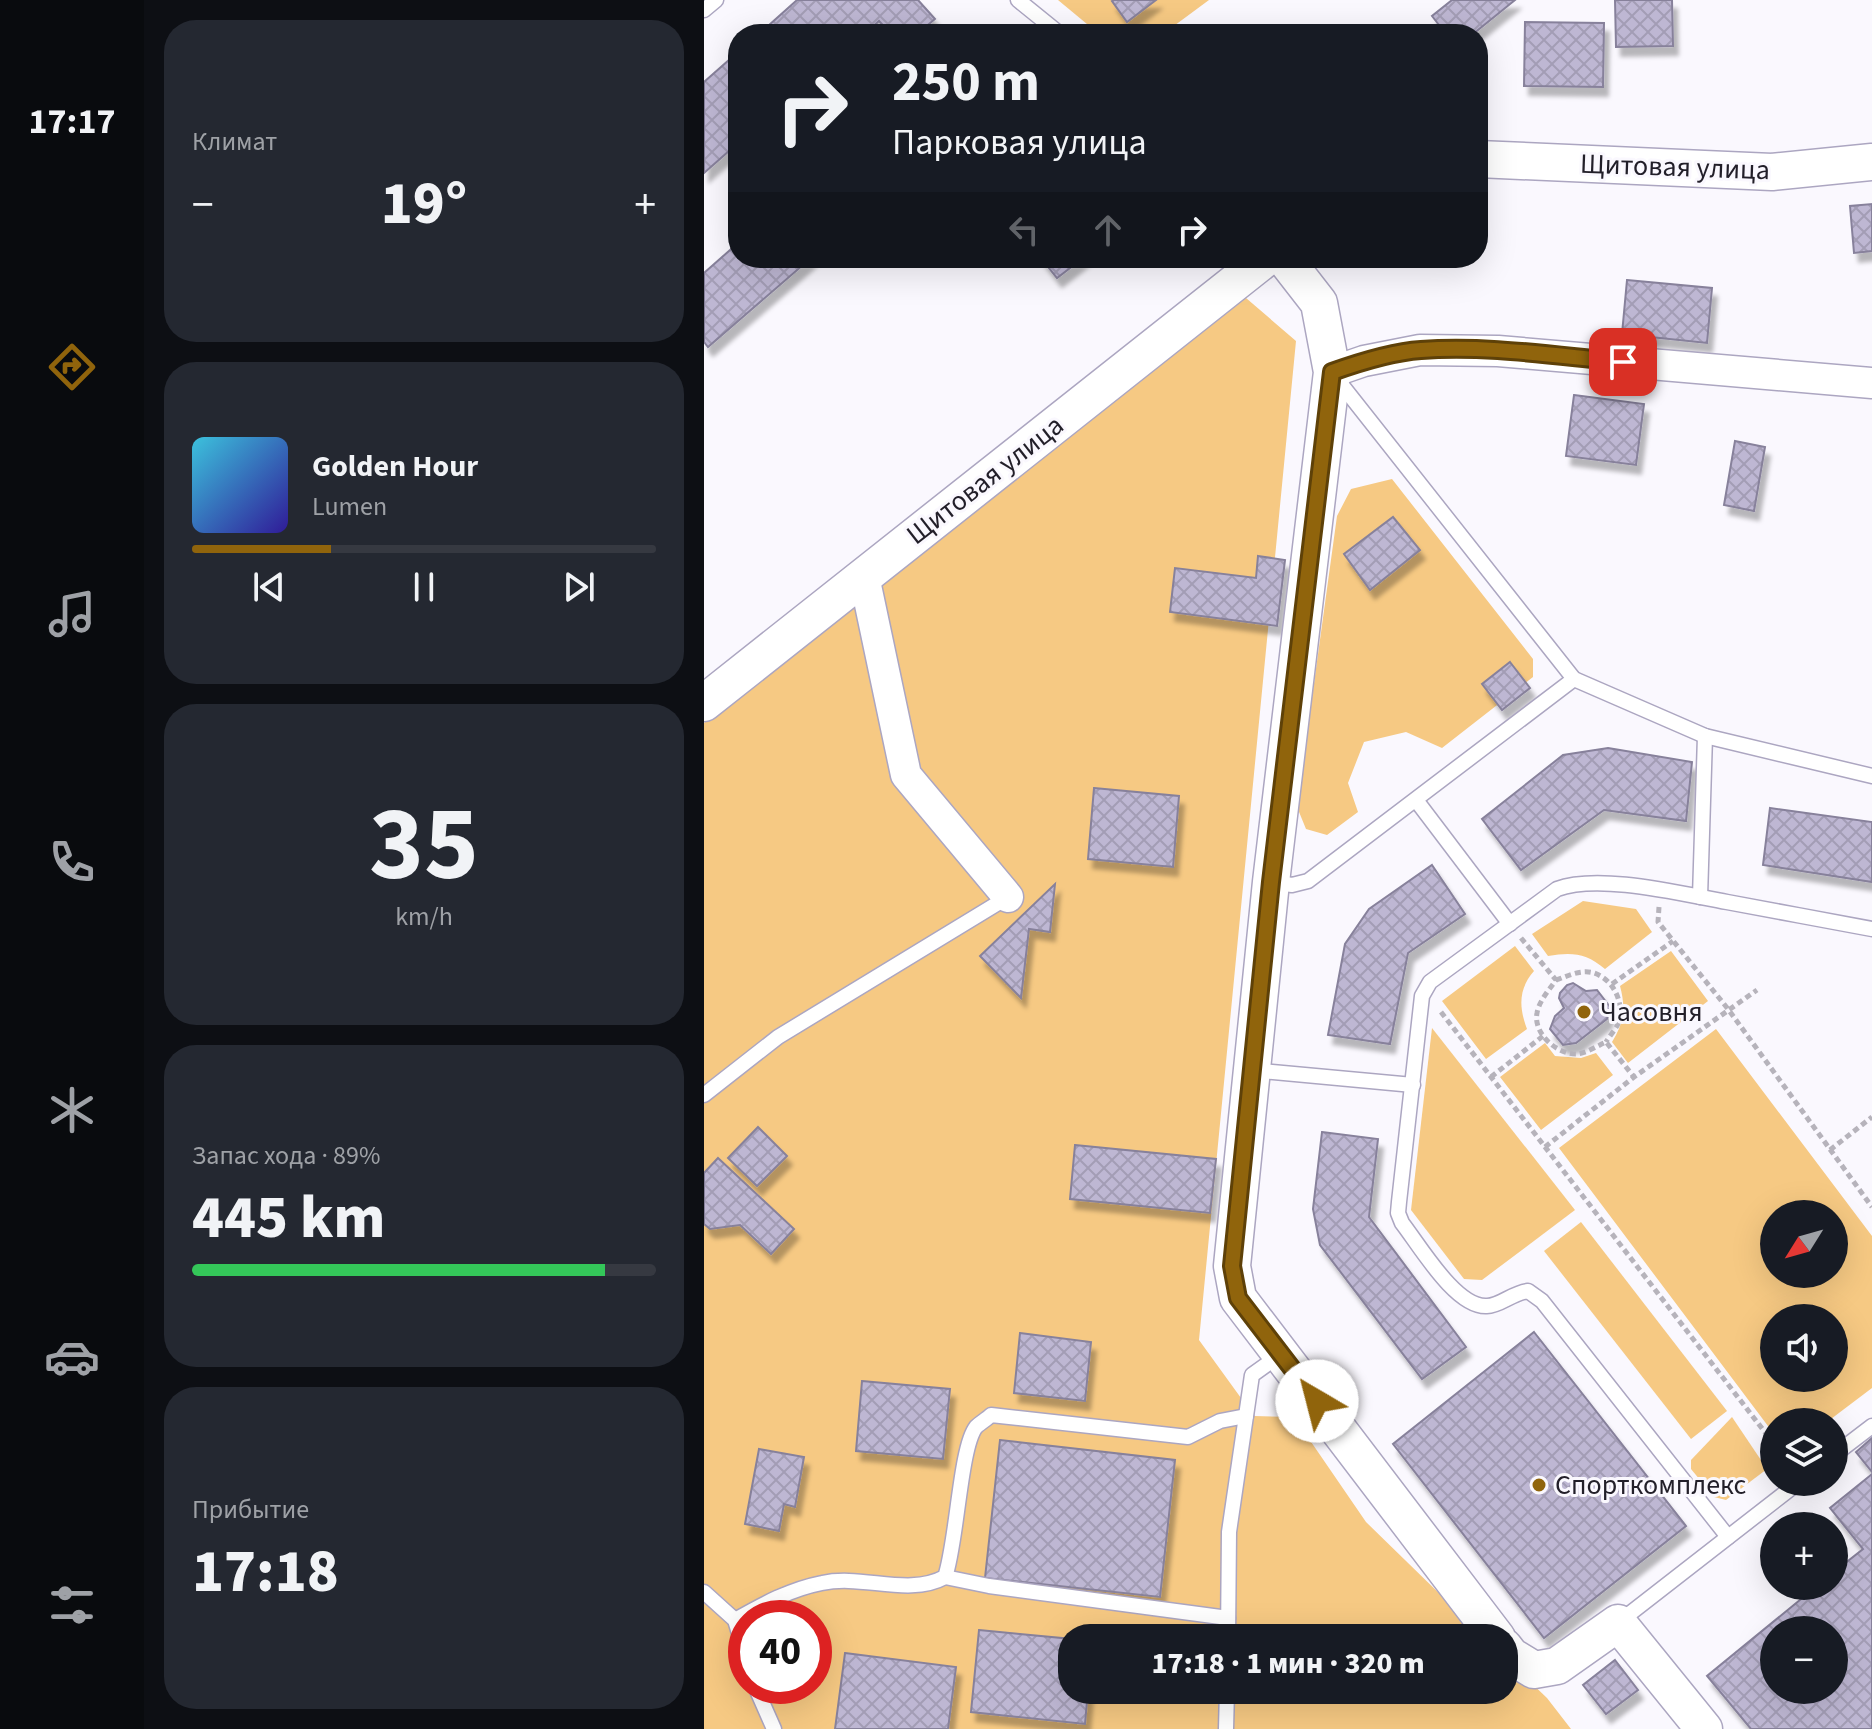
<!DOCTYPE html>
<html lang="ru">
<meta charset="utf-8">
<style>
body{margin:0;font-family:"Source Sans 3",sans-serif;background:#242831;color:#f1f3f6;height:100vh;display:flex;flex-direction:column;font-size:30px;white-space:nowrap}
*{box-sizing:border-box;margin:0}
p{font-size:26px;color:#9ea1a6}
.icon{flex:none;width:44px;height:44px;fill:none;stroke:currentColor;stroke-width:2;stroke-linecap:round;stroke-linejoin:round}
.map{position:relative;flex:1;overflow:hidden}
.side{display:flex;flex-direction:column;gap:20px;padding:20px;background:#0d0f14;width:560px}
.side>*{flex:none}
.banner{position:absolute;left:24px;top:24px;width:760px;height:244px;border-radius:32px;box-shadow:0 8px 32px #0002;background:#171b24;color:#f1f3f6;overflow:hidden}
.needle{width:52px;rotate:233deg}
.tools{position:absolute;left:1056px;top:1200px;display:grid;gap:16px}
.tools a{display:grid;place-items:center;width:88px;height:88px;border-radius:50%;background:#171b24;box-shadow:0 8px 32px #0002;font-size:40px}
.speed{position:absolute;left:24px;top:1600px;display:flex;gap:16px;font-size:40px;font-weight:700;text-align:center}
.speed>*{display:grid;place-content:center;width:104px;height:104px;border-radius:50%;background:#171b24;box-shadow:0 8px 32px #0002;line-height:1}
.speed .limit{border:12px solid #d22;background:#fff;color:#111}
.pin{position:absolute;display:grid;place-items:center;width:68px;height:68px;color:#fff;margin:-34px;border-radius:16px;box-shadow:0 4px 12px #0006}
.me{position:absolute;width:88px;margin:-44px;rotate:323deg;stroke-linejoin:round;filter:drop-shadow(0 0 6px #0008)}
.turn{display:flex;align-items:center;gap:28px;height:168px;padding:0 32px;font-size:36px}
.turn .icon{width:104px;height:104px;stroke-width:2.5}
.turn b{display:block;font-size:56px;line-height:68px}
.lanes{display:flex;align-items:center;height:76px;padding:0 32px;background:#0003;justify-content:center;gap:40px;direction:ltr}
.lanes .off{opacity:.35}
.big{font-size:60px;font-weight:800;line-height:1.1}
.side .tile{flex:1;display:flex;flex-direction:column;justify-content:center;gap:12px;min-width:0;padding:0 28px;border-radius:32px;background:#242831}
.side .dial{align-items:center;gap:0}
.dial b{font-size:104px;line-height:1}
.song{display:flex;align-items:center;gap:24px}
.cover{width:96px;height:96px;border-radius:12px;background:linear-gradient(135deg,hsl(190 70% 55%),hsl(250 70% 35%))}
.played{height:8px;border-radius:4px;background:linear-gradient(90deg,#90640c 30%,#363941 30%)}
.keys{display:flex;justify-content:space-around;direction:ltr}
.heat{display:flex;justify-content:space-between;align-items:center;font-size:44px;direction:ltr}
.charge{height:12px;border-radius:6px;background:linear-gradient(90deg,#34c759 89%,#363941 0)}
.trip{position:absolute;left:354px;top:1624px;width:460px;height:80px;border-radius:32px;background:#171b24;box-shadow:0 8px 32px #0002;font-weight:800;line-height:80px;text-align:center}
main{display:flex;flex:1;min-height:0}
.dock{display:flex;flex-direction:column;width:144px;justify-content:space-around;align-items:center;background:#090b0e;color:#9ea1a6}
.dock .icon{width:56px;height:56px}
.dock .on{color:#90640c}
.dock b{font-size:36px;color:#f1f3f6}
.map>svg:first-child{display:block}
.green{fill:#f6c983;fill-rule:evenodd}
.building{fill:url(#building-cross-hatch);stroke:#87819b;stroke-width:2;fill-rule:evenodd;filter:url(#shadow)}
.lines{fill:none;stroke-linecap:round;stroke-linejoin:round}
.service-casing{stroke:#aca6c1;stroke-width:17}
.minor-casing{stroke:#aca6c1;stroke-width:33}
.tertiary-casing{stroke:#aca6c1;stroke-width:39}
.path{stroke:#b6b3bb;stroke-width:5;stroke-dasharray:6 4;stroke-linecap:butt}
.service{stroke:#fff;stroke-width:14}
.minor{stroke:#fff;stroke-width:30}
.tertiary{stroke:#fff;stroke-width:36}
.route-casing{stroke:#5e4108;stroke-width:20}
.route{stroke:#90640c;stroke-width:14}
.poi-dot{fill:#90640c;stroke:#faf8fe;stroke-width:3}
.labels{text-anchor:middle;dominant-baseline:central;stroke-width:6;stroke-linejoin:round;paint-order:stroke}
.street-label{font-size:28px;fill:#221f29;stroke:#faf8fe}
.poi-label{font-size:28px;fill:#221f29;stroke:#faf8fe;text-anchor:start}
</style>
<main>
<nav class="dock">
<b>17:17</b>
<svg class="icon on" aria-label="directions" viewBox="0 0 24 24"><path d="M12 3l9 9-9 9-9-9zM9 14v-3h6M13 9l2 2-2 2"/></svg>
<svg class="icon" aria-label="music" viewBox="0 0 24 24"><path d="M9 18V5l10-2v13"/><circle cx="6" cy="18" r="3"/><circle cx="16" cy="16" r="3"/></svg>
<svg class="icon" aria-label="phone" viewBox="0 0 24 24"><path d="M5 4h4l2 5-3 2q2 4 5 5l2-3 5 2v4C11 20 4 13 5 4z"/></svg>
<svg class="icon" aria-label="climate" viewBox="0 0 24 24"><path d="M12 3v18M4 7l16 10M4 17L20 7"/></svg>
<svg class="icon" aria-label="car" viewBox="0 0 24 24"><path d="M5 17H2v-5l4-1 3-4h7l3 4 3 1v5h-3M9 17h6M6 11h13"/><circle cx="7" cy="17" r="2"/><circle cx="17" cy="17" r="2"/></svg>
<svg class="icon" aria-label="filters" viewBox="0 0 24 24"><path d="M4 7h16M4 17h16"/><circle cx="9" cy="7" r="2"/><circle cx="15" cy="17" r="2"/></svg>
</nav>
<section class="side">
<div class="tile"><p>Климат</p>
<div class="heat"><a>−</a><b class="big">19°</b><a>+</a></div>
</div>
<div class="tile">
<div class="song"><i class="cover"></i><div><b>Golden Hour</b><p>Lumen</p></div></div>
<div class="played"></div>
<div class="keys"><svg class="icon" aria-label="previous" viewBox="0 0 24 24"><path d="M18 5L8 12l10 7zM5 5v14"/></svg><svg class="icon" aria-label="pause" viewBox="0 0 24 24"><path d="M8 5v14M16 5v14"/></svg><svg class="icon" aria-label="next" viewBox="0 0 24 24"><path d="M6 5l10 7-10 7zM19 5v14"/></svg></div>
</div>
<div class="tile dial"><b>35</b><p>km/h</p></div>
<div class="tile"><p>Запас хода · 89%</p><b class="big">445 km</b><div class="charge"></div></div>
<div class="tile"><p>Прибытие</p><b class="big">17:18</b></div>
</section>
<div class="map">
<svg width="1168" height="1729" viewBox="0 0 1168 1729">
<defs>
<pattern id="building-cross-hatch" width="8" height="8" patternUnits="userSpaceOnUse" patternTransform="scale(2)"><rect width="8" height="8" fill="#beb7d3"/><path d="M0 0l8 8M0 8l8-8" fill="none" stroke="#a39db5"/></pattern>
<filter id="shadow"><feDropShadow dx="5" dy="9" stdDeviation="2" flood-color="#0004"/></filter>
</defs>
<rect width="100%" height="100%" fill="#faf8fe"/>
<!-- green -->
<g class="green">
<polygon points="354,0 505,0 459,34 395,34"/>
<path d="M542 298 592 341 495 1340 550 1416 590 1417 662 1522 781 1638H368V1690H800V1657L843 1698 867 1729H0V723L256 518ZM42 1618H110V1686H42Z"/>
<polygon points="688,479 829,659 829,677 738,748 702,732 660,742 644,783 654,812 623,835 602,829 593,807 633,516 647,489"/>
<path d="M879 901 932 909 948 932 901 969C882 953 868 952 844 956L828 934Z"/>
<path d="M811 946 830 971C814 989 815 1008 823 1029L782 1059 738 1001Z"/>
<path d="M967 951 1004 1001 924 1063 908 1042C920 1023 922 1008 916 986Z"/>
<polygon points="728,1028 871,1210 778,1280 760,1279 707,1210"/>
<path d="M1012 1029 1168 1236V1388L1123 1422H1070V1434L855 1148ZM1130 1214V1274H1070V1214ZM1130 1318V1378H1070V1318Z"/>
<polygon points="841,1043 851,1056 877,1058 892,1053 909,1075 837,1130 796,1077"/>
<polygon points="877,1222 1023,1411 987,1439 840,1251"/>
<polygon points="1028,1417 1063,1469 1022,1500 1010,1497 987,1469 987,1460"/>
</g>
<!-- building -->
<g class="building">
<polygon points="93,0 214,0 231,19 213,34 187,34 175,21 161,34 55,34"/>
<polygon points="410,0 452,0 423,22 408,1"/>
<polygon points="748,0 811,0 769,34 742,34 728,16"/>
<polygon points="911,0 968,0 969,46 912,47"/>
<polygon points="821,22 900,23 899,87 820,86"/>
<polygon points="34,52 34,143 0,173 0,82"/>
<polygon points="1168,204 1168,251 1150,253 1146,206"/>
<polygon points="34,243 34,258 107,258 4,347 0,342 0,273"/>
<polygon points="337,258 379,258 353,278"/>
<polygon points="923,280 1008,288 1003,343 918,334"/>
<polygon points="870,395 940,404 932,465 862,456"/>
<polygon points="1031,441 1061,447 1050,511 1020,505"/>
<polygon points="689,517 716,550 666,590 640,554"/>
<polygon points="554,556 581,560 573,626 466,612 471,568 552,578"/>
<polygon points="806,662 826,688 798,710 778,684"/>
<polygon points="904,748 988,762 982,821 900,810 817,870 778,819 859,755"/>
<polygon points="390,788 475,796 469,867 384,859"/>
<polygon points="1066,808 1168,822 1168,882 1059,865"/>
<polygon points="728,865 761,914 704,953 686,1044 624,1035 641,944 665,909"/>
<polygon points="351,884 346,932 325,929 317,998 276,956"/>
<polygon points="869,983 882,991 893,990 906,1007 903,1019 872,1043 859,1045 846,1029 851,1016 860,1008 855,998 856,993 863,985"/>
<polygon points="54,1127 83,1156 53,1186 24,1158"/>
<polygon points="618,1132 674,1139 665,1217 762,1347 718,1379 616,1245 609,1209"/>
<polygon points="371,1145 512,1159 506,1213 366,1199"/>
<polygon points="14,1158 90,1229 67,1254 36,1225 6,1229 0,1224 0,1173"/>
<polygon points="830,1332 982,1526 840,1638 689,1444"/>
<polygon points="316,1333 387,1342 381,1401 310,1393"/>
<polygon points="158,1381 246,1389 239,1459 152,1451"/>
<polygon points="1168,1438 1168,1472 1152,1452"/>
<polygon points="296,1440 471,1460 456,1597 281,1578"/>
<polygon points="55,1449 100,1457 91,1507 80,1504 75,1531 41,1524"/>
<path d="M1168 1474V1729H1047L1003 1676 1113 1586H1130V1572L1159 1549 1126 1508ZM1070 1630H1130V1690H1070Z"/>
<polygon points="275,1630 368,1639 368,1690 384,1690 381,1724 267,1712"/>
<polygon points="141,1653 252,1667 244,1729 131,1729"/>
<polygon points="911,1660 934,1690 902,1714 879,1685"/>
</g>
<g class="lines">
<defs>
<g id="service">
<polyline points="314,0 356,34"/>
<polyline points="0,10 12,0"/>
<polyline points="633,379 870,679 1001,736 1168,776"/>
<polyline points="712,800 806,924"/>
<polyline points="567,882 588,885 604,881 870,679"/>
<polyline points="996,897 1001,736"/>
<polyline points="547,1070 709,1085"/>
<polyline points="0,1095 74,1037 304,897"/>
<polyline points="1130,1455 1168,1426"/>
<path d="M1024 1537 838 1301 824 1291C808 1293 796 1306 783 1306 752 1308 716 1246 698 1223L694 1213 695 1202 718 996 726 982 853 889C895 873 978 894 1023 902 1071 911 1120 920 1168 929"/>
<polyline points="241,1577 285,1586 524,1618"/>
<polyline points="0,1592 31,1620 42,1657"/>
<path d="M31 1620C59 1604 87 1589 118 1583 159 1574 204 1597 241 1577 253 1543 256 1447 272 1427 276 1423 283 1419 287 1415L484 1437 516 1421 542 1416"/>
<polyline points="915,1622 1095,1482"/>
<polyline points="524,1638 525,1532 548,1375 576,1355"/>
<polyline points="51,1686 70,1729"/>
<polyline points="522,1729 523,1690"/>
</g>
<g id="minor">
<polyline points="628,372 660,361 716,350 794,351 1168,383"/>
<polyline points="160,576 202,775 304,897"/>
</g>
<g id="tertiary">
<polyline points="774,159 1068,172 1168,162"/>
<polyline points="580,258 615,303 628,372 567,882 528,1266 534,1298 793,1638"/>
<polyline points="0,703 562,258"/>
<polyline points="800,1647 807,1656 830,1670 853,1666 914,1623 1000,1729"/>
</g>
</defs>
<!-- service casing -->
<use href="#service" class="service-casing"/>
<!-- minor casing -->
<use href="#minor" class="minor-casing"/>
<!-- tertiary casing -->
<use href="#tertiary" class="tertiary-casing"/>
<!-- path -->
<g class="path">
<polyline points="955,907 954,922 1024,1009 1168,1207"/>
<path d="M817 938 852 980C845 990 835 1001 833 1013 829 1034 853 1054 872 1054 881 1054 893 1046 902 1042L930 1077"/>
<path d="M852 980C864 976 877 969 890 973 911 980 922 1006 913 1026 910 1031 905 1037 902 1042"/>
<polyline points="908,984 969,941"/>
<polyline points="737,1012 1070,1444"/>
<polyline points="787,1077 839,1036"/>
<polyline points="841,1147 930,1077 1053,990"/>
<polyline points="1126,1150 1168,1117"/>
</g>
<!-- service -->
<use href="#service" class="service"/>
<!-- minor -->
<use href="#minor" class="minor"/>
<!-- tertiary -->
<use href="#tertiary" class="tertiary"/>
</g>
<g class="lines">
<defs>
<path id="route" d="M613 1401 534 1298 528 1266 567 882 628 372C656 362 687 352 717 350 783 345 852 356 919 362"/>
</defs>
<!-- route casing -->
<use href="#route" class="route-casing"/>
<!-- route -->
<use href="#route" class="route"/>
</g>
<!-- markers -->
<g class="poi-dot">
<circle cx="880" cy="1012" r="8"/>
<circle cx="835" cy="1485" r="8"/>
</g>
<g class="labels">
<!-- street labels -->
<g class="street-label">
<text transform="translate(971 167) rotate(2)">Щитовая улица</text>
<text transform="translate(281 480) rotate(-38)">Щитовая улица</text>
</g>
<!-- poi labels -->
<g class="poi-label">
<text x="896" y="1012">Часовня</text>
<text x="851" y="1485">Спорткомплекс</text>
</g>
</g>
</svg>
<div class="tools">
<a><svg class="needle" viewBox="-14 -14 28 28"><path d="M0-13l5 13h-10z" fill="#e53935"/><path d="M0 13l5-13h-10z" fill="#9ea1a6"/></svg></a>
<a><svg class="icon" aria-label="sound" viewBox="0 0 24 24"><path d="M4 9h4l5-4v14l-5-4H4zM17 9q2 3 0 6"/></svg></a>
<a><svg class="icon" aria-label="layers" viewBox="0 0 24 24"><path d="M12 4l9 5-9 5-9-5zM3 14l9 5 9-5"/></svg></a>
<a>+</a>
<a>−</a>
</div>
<div class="speed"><div class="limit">40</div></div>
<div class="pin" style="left:919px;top:362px;background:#d93025"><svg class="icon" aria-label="arrive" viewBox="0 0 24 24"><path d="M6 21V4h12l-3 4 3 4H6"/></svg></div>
<svg class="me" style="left:613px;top:1401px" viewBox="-20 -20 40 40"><circle r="19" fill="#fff"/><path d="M0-13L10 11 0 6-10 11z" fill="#90640c"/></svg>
<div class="trip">17:18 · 1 мин · 320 m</div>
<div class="banner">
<div class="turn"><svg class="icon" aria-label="right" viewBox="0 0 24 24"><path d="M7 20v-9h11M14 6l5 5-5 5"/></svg><div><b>250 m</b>Парковая улица</div></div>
<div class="lanes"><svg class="icon off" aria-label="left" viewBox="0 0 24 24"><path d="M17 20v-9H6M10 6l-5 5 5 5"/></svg><svg class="icon off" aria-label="ahead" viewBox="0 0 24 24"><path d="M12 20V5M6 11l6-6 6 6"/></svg><svg class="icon" aria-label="right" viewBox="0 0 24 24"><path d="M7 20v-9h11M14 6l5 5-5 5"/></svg></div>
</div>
</div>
</main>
